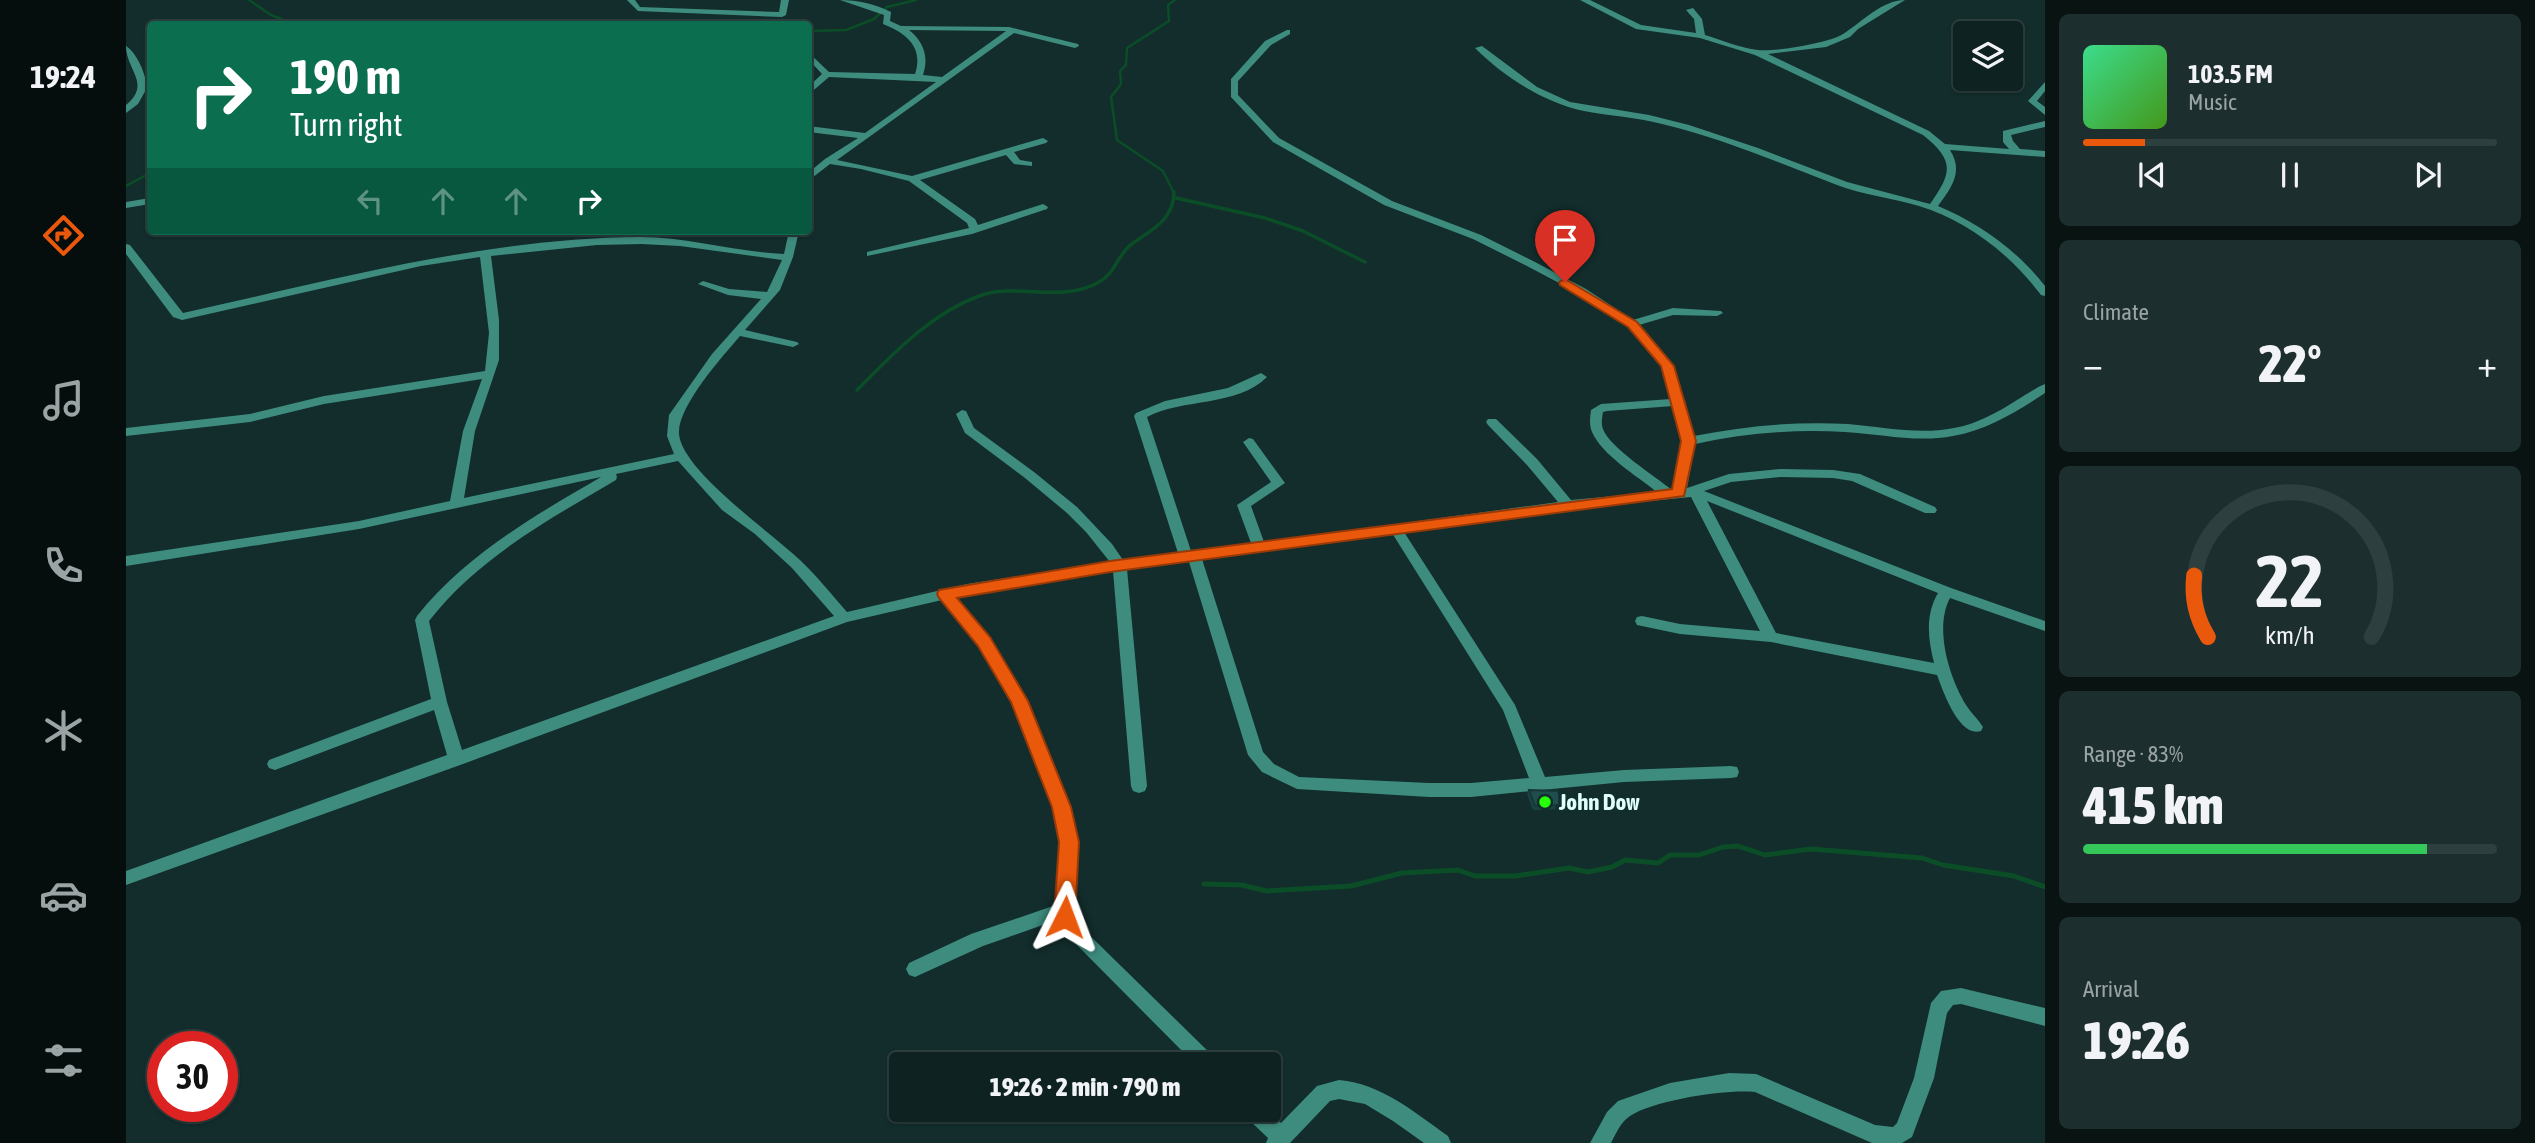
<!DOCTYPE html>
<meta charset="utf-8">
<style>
body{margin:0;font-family:"Asap Condensed",sans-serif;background:#1c2f2e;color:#f1f3f6;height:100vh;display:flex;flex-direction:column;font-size:26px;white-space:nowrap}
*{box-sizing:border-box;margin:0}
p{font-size:23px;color:#9ba4a5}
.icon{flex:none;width:38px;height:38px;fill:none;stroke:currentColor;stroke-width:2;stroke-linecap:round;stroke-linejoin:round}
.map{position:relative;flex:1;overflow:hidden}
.details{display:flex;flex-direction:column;gap:14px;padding:14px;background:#081312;width:490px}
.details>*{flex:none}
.guide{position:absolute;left:21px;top:21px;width:665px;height:214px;border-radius:7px;box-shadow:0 2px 5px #0004,0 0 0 2px #2e3f3f;background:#0b6e4f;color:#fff;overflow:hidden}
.buttons{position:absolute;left:1827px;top:21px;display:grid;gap:14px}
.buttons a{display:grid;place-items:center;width:70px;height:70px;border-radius:7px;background:#0e2221;box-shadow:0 2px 5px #0004,0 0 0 2px #2e3f3f;font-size:35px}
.speed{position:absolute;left:21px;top:1031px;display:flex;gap:14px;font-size:35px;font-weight:700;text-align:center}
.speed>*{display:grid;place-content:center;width:91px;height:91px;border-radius:50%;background:#0e2221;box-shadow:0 2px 5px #0004,0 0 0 2px #2e3f3f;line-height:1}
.speed .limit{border:10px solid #d22;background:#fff;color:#111}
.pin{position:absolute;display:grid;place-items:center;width:60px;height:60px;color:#fff;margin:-72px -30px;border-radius:50% 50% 50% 0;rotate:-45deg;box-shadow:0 0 7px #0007}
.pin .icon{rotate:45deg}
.me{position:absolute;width:77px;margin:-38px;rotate:3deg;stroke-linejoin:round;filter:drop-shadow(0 0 5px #0008)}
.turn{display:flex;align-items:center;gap:24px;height:147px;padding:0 28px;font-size:32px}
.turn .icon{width:91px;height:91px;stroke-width:2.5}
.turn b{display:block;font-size:49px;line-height:60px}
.lanes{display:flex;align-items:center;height:66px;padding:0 28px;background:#0003;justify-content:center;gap:35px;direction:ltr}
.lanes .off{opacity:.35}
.big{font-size:52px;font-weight:800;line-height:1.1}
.details .widget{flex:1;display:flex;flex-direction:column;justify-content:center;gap:10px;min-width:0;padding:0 24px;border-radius:10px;background:#1c2f2e}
.details .dial{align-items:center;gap:0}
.dial svg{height:182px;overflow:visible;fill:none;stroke:#2e3f3f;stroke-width:7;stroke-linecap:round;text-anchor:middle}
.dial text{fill:#f1f3f6;stroke:none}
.song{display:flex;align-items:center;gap:21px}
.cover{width:84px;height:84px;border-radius:10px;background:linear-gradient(135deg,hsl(150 70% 55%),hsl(100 70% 35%))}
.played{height:7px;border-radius:4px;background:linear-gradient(90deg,#ea580c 15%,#2e3f3f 15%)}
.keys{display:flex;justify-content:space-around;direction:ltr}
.heat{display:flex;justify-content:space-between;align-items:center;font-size:38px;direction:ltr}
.charge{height:10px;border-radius:5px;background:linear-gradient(90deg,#34c759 83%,#2e3f3f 0)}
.trip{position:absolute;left:763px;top:1052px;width:392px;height:70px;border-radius:7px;background:#0e2221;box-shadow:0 2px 5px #0004,0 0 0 2px #2e3f3f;font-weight:800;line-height:70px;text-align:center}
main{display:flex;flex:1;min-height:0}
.tabs{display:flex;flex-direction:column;width:126px;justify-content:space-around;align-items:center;background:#060e0d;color:#9ba4a5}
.tabs .icon{width:49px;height:49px}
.tabs .on{color:#ea580c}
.tabs b{font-size:32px;color:#f1f3f6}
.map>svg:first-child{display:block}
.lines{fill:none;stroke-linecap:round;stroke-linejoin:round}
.stream-far2{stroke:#0b4d27;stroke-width:2.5}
.stream-far1{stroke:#0b4d27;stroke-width:3.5}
.stream{stroke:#0b4d27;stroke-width:5}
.street{fill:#3d8c7e;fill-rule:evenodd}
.wall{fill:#1a4443}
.building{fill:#1e4f4e;stroke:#153737;stroke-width:2}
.route{fill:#ea580c;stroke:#983908;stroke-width:2}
.poi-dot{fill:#27ff0a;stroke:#122d2c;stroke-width:2.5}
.labels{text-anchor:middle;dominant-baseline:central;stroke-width:7;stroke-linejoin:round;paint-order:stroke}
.poi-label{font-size:23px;font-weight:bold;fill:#defffc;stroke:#122d2c;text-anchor:start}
</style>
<main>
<nav class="tabs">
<b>19:24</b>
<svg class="icon on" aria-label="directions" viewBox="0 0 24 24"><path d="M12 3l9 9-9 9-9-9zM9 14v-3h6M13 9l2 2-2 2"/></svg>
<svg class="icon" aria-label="music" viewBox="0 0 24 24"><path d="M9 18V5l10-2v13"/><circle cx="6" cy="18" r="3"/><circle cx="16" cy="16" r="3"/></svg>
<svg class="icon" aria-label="phone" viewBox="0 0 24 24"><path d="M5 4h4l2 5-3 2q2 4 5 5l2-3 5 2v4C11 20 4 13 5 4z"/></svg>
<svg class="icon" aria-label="climate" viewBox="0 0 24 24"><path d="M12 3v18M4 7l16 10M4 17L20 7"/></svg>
<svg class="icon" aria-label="car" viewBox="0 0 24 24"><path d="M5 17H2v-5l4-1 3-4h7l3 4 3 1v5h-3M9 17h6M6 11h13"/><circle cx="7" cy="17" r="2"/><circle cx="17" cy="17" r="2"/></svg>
<svg class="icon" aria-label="filters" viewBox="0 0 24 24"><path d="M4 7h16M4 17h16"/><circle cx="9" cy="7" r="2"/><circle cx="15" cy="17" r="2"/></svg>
</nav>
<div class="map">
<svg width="1919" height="1143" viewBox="0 0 1919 1143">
<rect width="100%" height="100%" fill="#122d2c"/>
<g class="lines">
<!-- stream-far2 -->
<g class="stream-far2">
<polyline points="123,0 145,15 168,24"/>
<polyline points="682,31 720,30 748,19 761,7 790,0"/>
<polyline points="0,186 24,173"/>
<polyline points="1048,193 1037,171 991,140 985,97 995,84 994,71 1000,65 1001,48 1043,21 1042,5 1049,0"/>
</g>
<!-- stream-far1 -->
<g class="stream-far1">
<polyline points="1050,198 1139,218 1177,231 1239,262"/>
<path d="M731 390C767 354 804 314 853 296 892 282 935 304 973 282 990 273 992 253 1007 243 1027 229 1048 219 1048 192"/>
</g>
<!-- stream -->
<polyline class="stream" points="1078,884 1116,885 1141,891 1225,886 1276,873 1332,870 1349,876 1389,876 1443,868 1462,872 1486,867 1499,860 1532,863 1544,855 1573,855 1597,847 1612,846 1639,855 1685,849 1796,858 1817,865 1888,876 1919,887"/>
<!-- street -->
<g class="street">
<polygon points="501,0 509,0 514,7 653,12 655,0 663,0 660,15 656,17 512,11"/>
<path d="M714 0C732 0 749 4 765 12L764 21 775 26 883 27 952 44 953 46 949 48 888 33 711 160 786 176 917 138 922 141 920 143 888 152 894 160 906 162V166L888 164 880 155 794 180 849 219 852 225 917 204 922 207 921 209 846 234 741 256V252L843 228 841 223 783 181 735 169 704 164 682 181V173L699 159 732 138 682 132V126L739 133 810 82 703 77 682 95V87L696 74 682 59V52L703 72 789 74C798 47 780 33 757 24L758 15ZM783 30 880 31 816 77 797 75C803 57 798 42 783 30Z"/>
<path d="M1454 0H1464L1515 25 1570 33 1568 19 1560 10 1567 8 1576 19 1579 35C1596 40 1614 48 1632 50 1649 52 1703 43 1717 34 1736 22 1756 0 1779 0L1732 29 1724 37 1700 47 1642 54 1803 131 1819 144 1883 149 1877 142V131L1919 121V127L1885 135 1887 141 1894 149 1919 151V157L1824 150C1838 172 1825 188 1812 206 1853 223 1892 251 1919 286V296L1915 295C1885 255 1842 221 1793 206 1766 198 1738 195 1711 185 1653 163 1596 138 1536 124 1510 117 1484 116 1458 111 1417 102 1378 77 1349 48L1356 46 1411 87 1444 102 1523 115 1563 125 1632 148 1721 182 1804 204C1827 172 1828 160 1797 135L1629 55 1574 38 1510 29Z"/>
<path d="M1161 30H1164V34L1145 45 1112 81V95L1153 138 1266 201 1355 235 1409 262 1460 289 1507 320 1547 308 1595 311 1597 313 1591 316 1547 315 1513 325 1547 366 1557 399 1560 402 1558 404 1568 436C1618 426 1670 421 1722 424 1757 427 1793 435 1828 428 1851 424 1872 412 1891 400 1900 395 1909 388 1919 384V393C1890 412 1861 430 1827 436 1791 443 1755 434 1719 432 1669 429 1618 433 1569 444L1561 488 1603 474 1655 469 1707 470 1734 474 1809 507 1811 510 1809 513H1799L1726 481 1707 478 1655 477 1605 482 1578 491 1825 588 1919 621V631L1824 598C1808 628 1823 677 1840 705 1845 713 1852 719 1857 727L1855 731C1833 738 1817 691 1811 675L1645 642 1554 634 1511 625 1509 621 1511 617 1516 616 1554 624 1634 631 1565 497 1442 509 1278 532 1389 705 1419 777 1498 770 1605 766 1611 767 1613 772 1611 777 1605 778 1498 782 1345 797H1303L1171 789 1136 772 1122 755 1063 562H1057L1001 569 1021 786 1019 791 1013 793 1007 791 1005 786 987 571 829 597 863 637 905 709 944 807 951 842 947 910 948 920 1089 1058 1092 1064H1069L934 928 931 920 857 946 789 977 783 975 780 969 783 963 845 934 930 905 935 842 928 807 892 714 853 645 816 600 721 622 337 764 0 885V871L321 755 308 710 149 770 143 768 141 764 143 760 305 699 289 620 291 616C340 555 408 516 475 477L233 529 0 566V556L233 521 324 501 337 431 356 379 198 404 124 422 0 436V428L124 414 198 396 359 371 363 333 354 257 295 266 56 320 47 317 0 254V244L4 245 57 313C207 280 359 238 514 237 563 237 609 252 658 254L663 231H673L667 257 654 290 619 330 671 342 673 344 667 347 614 336C596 357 551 407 553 434 556 471 647 534 674 560 691 576 706 595 721 612L841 584 984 562 960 532 941 513 899 478 839 433 830 414 836 410 840 411 848 428 908 472 951 507 986 544 997 560 1052 553 1008 416 1010 413 1039 401 1102 388 1135 373 1141 377C1111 407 1057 398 1021 417L1065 551 1125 543 1111 505 1145 482 1117 442 1123 438 1127 439 1159 483 1125 506 1138 542 1432 502 1401 465 1362 425 1360 422 1362 419H1370L1411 459 1445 500 1531 492C1511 476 1476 455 1466 432 1463 425 1464 417 1465 410L1475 404 1545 399 1535 367 1502 326 1452 293 1401 266 1347 239 1258 205 1147 142 1105 97V79L1139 41ZM516 244 554 246 656 260 641 292 603 289 577 281 572 284 602 295 635 299 586 354 543 415 541 436 548 454 338 498 349 431 373 360V320L365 256 471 245ZM1547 406 1557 441 1546 490C1530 477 1483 447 1477 429 1475 424 1476 418 1477 412L1481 411ZM552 461 596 510 629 534 666 568 708 616 336 750 321 702 303 621C352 558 422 520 490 480L491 477 490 474ZM1581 501 1812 593C1799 615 1802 639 1808 663L1650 633ZM1266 533 1377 710 1403 778 1345 783H1303L1173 777 1148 764 1137 752 1076 559Z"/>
<path d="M0 46C11 53 20 74 21 88L12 104 0 113V105C26 84 0 70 0 46Z"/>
<polygon points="1919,82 1919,91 1911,101 1919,107 1919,115 1902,101"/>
<polygon points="24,198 24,204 0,208 0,202"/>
<path d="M1835 988 1919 1008V1026L1835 1004 1827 1005 1821 1013 1808 1078 1786 1137 1776 1143H1746L1629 1092C1601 1089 1528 1100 1504 1116 1495 1122 1490 1133 1485 1143H1464L1481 1112 1492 1101 1544 1083 1603 1073 1630 1074 1749 1125 1767 1127 1771 1123 1788 1078 1805 1003 1815 991Z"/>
<path d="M1213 1080C1256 1084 1288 1112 1322 1136L1325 1143H1298L1267 1121 1239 1104 1213 1099 1204 1101 1164 1143H1140L1142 1138 1120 1117 1117 1110H1141L1155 1123 1191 1086Z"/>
</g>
</g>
<!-- wall -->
<polygon class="wall" points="1403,790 1437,805 1436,809 1407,810 1401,794"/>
<!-- building -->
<polygon class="building" points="1403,790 1432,791 1437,805 1409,806"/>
<!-- route -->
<polygon class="route" points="1439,279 1511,322 1548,366 1570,441 1558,496 984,572 831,598 864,637 902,701 945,807 953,842 949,917 946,923 939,926 931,923 928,917 933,842 926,807 885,702 852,646 813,598 811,594 813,590 984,561 1546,489 1555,441 1535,366 1502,327 1434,285 1433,282"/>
<!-- markers -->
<circle class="poi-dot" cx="1419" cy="802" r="7"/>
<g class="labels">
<!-- poi labels -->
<g class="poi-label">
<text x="1433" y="802">John Dow</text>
</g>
</g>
</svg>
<div class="buttons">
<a><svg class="icon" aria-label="layers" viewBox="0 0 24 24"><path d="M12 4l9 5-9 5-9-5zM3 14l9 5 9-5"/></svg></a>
</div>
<div class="speed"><div class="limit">30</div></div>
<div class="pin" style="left:1439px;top:282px;background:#d93025"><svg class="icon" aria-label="arrive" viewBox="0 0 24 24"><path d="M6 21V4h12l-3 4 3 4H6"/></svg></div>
<svg class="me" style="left:939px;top:917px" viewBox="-20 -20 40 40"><path d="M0-17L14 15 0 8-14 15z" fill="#ea580c" stroke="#fff" stroke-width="4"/></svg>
<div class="trip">19:26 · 2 min · 790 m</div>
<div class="guide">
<div class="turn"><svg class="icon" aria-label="right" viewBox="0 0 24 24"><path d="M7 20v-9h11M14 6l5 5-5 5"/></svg><div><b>190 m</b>Turn right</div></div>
<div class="lanes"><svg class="icon off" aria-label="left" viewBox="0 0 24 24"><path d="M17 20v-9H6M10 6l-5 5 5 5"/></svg><svg class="icon off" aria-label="ahead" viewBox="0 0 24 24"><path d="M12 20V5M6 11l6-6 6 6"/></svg><svg class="icon off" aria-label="ahead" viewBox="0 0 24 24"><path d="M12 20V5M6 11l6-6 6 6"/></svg><svg class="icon" aria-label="right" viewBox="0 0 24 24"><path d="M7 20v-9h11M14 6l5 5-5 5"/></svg></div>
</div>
</div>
<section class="details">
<div class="widget">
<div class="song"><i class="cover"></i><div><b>103.5 FM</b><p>Music</p></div></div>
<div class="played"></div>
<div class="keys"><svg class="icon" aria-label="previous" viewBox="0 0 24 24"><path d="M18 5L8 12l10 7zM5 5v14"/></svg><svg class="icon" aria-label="pause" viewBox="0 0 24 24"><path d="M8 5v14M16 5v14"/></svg><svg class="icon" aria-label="next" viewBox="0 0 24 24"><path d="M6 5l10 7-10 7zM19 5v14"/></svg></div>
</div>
<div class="widget"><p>Climate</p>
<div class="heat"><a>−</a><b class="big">22°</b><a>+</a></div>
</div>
<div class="widget dial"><svg viewBox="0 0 100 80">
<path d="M14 69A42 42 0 1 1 86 69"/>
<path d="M14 69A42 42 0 0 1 8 42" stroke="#ea580c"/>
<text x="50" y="56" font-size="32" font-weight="700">22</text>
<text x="50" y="72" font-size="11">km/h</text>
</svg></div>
<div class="widget"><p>Range · 83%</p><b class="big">415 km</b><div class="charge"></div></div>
<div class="widget"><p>Arrival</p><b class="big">19:26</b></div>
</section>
</main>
